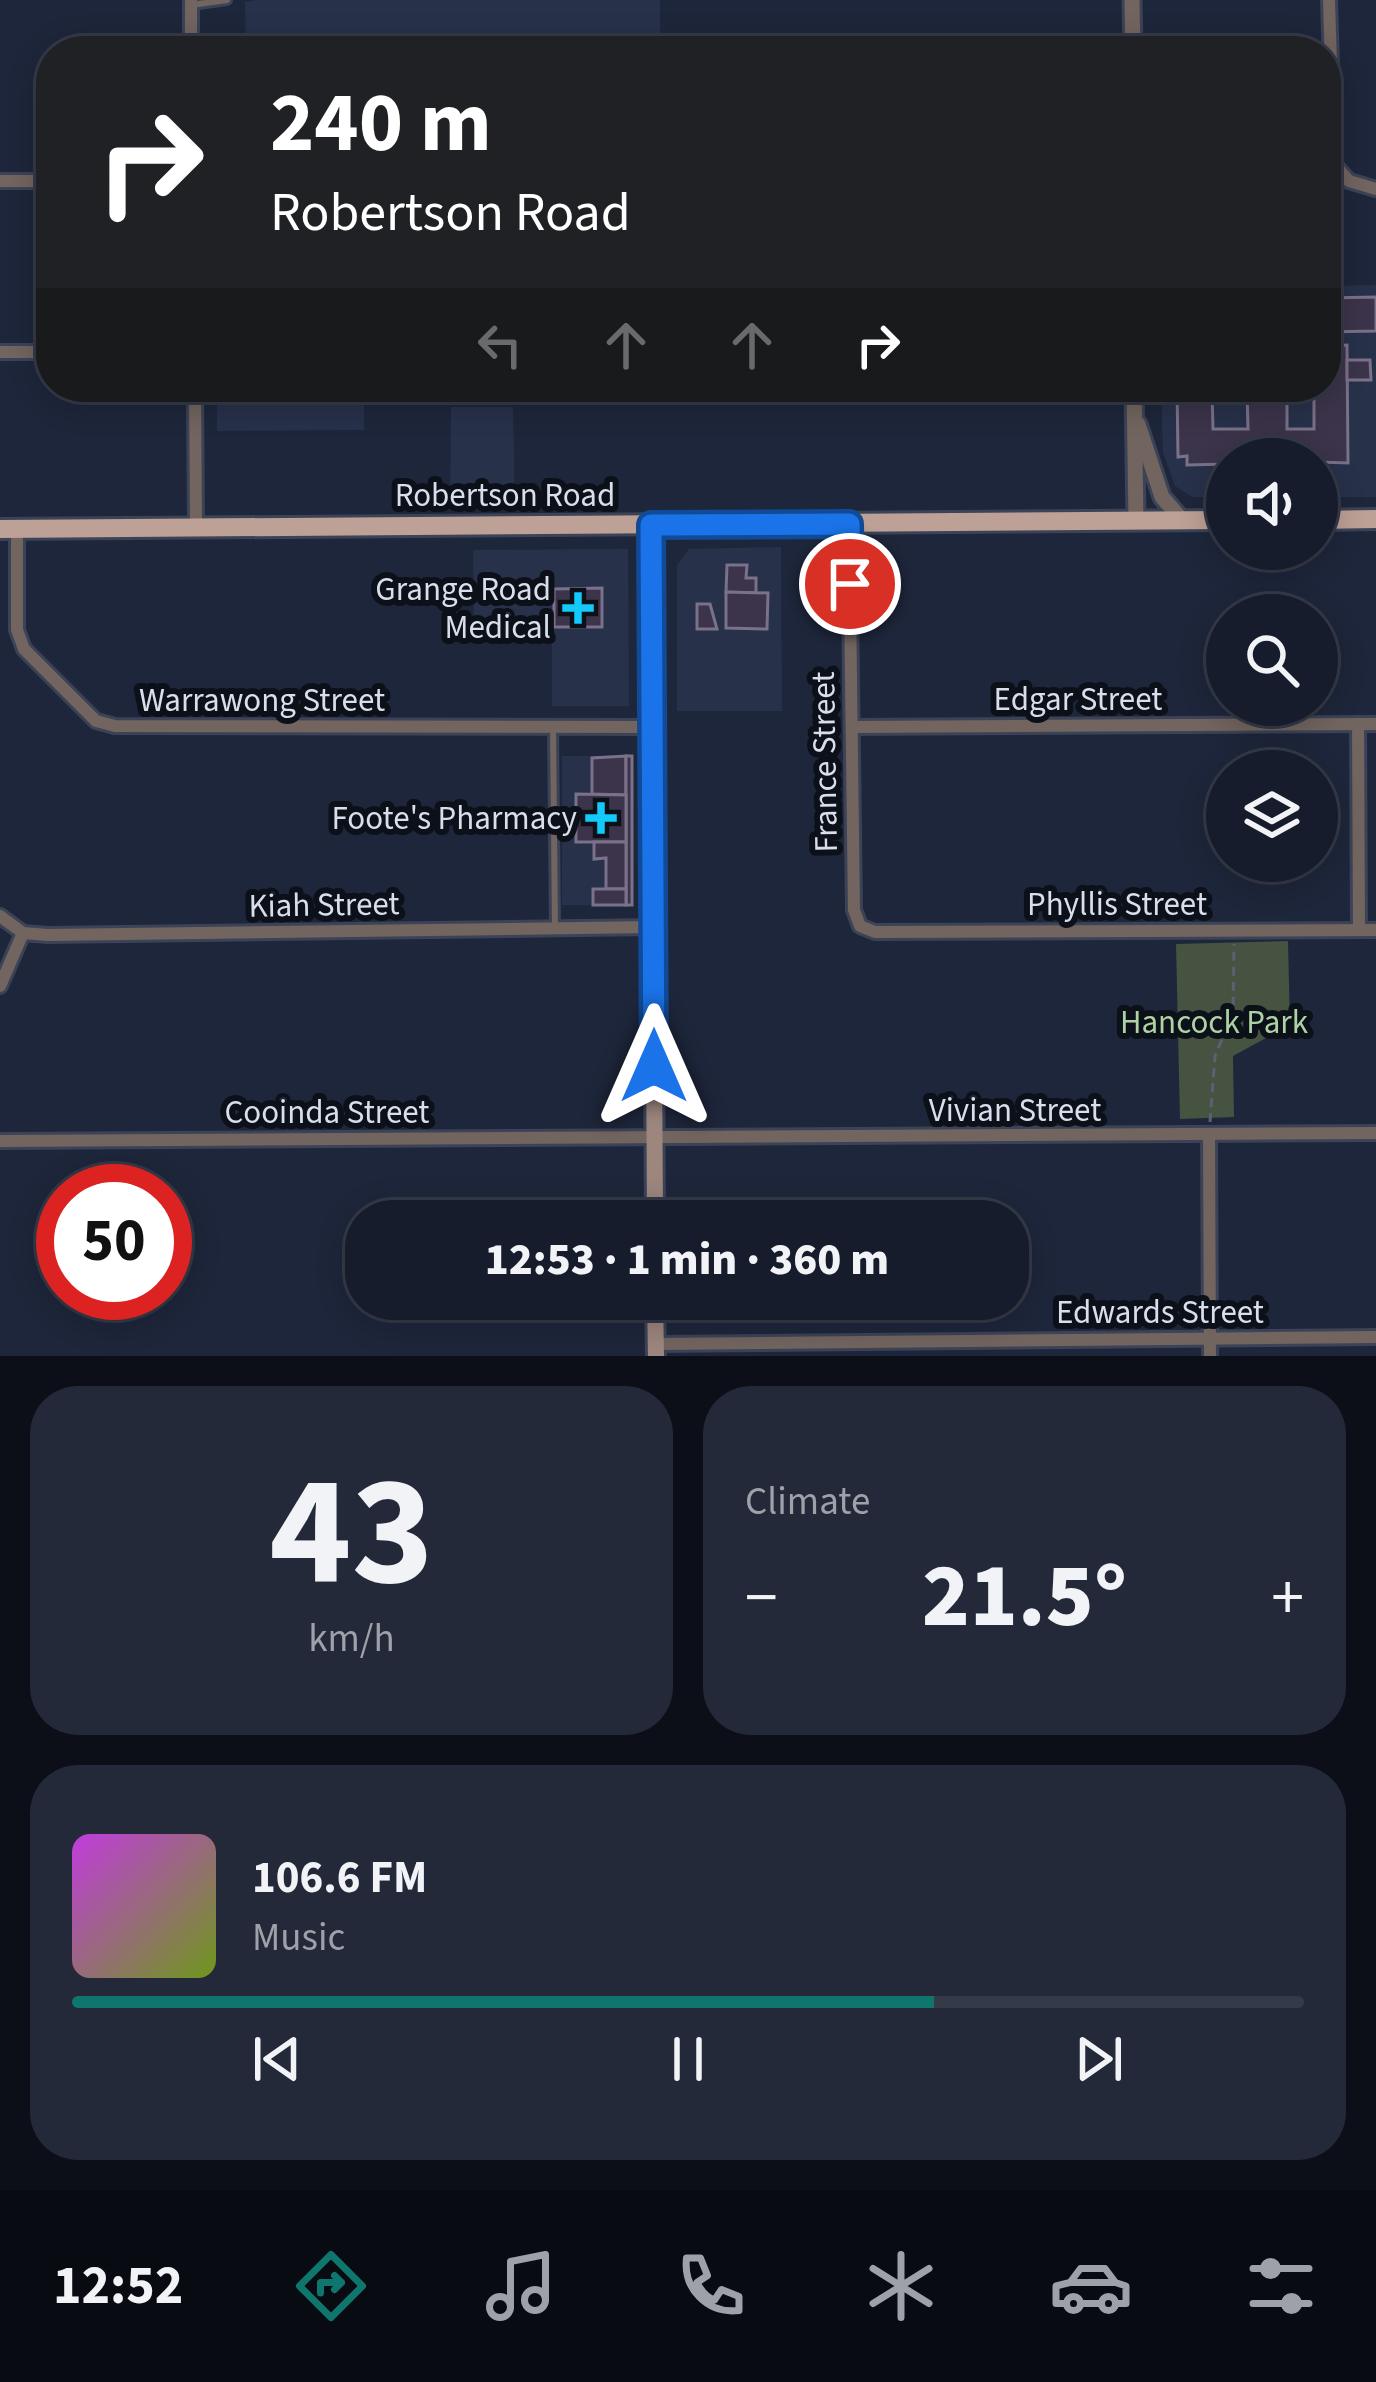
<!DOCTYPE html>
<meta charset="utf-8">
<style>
body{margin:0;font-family:"Source Sans 3",sans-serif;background:#232938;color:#f1f3f6;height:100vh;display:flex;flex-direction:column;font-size:45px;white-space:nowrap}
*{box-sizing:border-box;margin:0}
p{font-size:39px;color:#9ea1a9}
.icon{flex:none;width:66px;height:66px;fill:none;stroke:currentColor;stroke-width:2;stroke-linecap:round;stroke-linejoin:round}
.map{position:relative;height:1356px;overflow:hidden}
.details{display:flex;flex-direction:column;gap:30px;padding:30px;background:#0c0f18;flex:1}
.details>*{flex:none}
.guide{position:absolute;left:36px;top:36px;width:1305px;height:366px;border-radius:48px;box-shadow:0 6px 30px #0003,0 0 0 3px #353a48;background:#202124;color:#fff;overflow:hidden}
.tools{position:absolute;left:1206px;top:438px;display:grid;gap:24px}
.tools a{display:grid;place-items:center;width:132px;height:132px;border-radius:50%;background:#161c2c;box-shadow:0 6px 30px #0003,0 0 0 3px #353a48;font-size:60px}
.speed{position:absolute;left:36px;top:1164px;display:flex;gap:24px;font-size:60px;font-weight:700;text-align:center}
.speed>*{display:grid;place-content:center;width:156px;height:156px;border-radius:50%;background:#161c2c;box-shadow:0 6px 30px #0003,0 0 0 3px #353a48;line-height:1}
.speed .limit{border:18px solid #d22;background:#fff;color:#111}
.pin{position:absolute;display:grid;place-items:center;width:102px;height:102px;color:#fff;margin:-51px;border:6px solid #fff;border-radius:50%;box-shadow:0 3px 12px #0007}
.me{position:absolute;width:132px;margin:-66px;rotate:0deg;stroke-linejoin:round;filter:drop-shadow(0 0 9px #0008)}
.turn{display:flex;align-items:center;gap:42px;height:252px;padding:0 36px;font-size:54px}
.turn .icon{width:156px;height:156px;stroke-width:2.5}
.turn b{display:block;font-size:84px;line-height:102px}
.lanes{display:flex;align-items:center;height:114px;padding:0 36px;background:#0003;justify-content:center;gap:60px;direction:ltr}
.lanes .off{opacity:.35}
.big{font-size:90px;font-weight:800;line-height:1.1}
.details .tile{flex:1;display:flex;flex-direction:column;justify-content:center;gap:18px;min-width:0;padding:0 42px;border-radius:48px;background:#232938}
.details .dial{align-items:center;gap:0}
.dial b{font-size:156px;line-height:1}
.song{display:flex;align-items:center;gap:36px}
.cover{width:144px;height:144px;border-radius:18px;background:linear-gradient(135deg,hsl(290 70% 55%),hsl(80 70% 35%))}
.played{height:12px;border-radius:6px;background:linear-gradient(90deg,#0f766e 70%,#353a48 70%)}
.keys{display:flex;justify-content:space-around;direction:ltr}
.heat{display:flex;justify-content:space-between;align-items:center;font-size:66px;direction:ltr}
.details .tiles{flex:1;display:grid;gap:30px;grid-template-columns:1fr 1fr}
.tile:last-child{grid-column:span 2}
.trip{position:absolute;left:345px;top:1200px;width:684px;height:120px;border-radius:48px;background:#161c2c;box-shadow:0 6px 30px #0003,0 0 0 3px #353a48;font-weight:800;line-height:120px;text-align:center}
.tab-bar{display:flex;height:192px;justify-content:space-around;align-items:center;background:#090b12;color:#9ea1a9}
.tab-bar .icon{width:84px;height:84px}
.tab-bar .on{color:#0f766e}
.tab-bar b{font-size:54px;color:#f1f3f6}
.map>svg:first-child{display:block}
.built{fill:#27314a}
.green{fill:#455340}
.building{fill:#3c344a;stroke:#7a718a;stroke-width:3;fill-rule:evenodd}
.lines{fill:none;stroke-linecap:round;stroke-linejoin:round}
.service-casing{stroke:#3c4357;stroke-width:12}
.minor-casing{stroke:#3c4357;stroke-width:18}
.tertiary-casing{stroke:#3c4357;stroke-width:21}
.secondary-casing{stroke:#3c4357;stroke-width:22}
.primary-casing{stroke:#3c4357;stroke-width:24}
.path{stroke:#5a6174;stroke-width:3;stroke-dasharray:9 6;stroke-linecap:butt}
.service{stroke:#72645f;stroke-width:6}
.minor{stroke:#72645f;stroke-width:12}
.tertiary{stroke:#72645f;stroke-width:15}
.secondary{stroke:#9c867e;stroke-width:16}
.primary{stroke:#bda096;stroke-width:18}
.route-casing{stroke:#114b97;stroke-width:30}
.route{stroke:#1a73e8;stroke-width:21}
.poi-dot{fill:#14cafb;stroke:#0c1019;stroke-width:4.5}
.labels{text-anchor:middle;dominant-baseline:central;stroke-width:12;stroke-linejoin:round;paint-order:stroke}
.street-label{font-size:33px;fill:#d8deec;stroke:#0c1019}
.poi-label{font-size:33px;fill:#d8deec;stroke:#0c1019;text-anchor:end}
.park-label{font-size:33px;fill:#aed2a4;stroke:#0c1019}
</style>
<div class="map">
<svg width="1376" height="1356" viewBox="0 0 1376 1356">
<rect width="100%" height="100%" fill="#1e263b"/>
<!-- built -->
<g class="built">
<polygon points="258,0 660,0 660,51 246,51 245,2"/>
<polygon points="1376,285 1376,497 1317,497 1317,459 1227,459 1227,497 1192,497 1175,486 1163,453 1161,387 1326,387 1326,286"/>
<polygon points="217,387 364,387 364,430 217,431"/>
<polygon points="451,407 513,407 515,504 450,504"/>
<polygon points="781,547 782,711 677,711 677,565 689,549"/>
<polygon points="628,549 629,706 552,706 552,627 474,627 473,550"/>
<rect x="562" y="756" width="64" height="149"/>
</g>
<!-- green -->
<polygon class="green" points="1288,941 1290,1025 1233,1056 1234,1117 1180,1119 1176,944"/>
<!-- building -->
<g class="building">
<polygon points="1376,297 1376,331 1326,332 1326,298"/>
<path d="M1347 345 1348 463 1227 459V464L1187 465V456L1178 457 1177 387H1326V346ZM1287 389H1314V429H1287ZM1212 391H1247L1248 429H1213Z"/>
<polygon points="1347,360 1370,360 1371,380 1347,380"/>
<polygon points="727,565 747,565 746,578 756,578 756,593 726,592"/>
<polygon points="602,588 602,627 554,627 554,589"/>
<polygon points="726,592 768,593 767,629 726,628"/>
<polygon points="697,604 710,604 717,629 697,629"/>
<polygon points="626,756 626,795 592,794 592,758"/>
<rect x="626" y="756" width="6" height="149"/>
<polygon points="576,794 626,795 626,842 576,842"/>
<polygon points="594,842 626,842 626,889 606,889 606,858 594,859"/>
<rect x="593" y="889" width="33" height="16"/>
</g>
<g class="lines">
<defs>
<g id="service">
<polyline points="191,5 227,0"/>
<polyline points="553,727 555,928"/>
</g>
<g id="minor">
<polyline points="191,0 191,51"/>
<polyline points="1329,0 1334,164 1349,181 1376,189"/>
<polyline points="0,181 51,181"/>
<polyline points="0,352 51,352"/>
<polyline points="195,387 196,527"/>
<polyline points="849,524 854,910 860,926 875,932 1376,930"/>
<polyline points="17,529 17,630 24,649 96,721 115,726 652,727"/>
<polyline points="1358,724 1359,930"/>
<polyline points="852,727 1376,724"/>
<polyline points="0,916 23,933 48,935 653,927"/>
<polyline points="0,986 23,933"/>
<polyline points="1209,1136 1210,1356"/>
<polyline points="0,1141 1376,1133"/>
<polyline points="656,1344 1376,1337"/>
</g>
<g id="tertiary">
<polyline points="1132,0 1133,51"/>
<polyline points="1134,387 1136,521"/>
<polyline points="1138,424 1162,497 1183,521"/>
</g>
<g id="secondary">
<polyline points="651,525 655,1221"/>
<polyline points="655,1299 656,1356"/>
</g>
<g id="primary">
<polyline points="1317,520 1376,519"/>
<polyline points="0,529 1227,520"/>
</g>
</defs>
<!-- service casing -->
<use href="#service" class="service-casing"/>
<!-- minor casing -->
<use href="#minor" class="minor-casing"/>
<!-- tertiary casing -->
<use href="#tertiary" class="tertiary-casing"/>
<!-- secondary casing -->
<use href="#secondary" class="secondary-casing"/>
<!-- primary casing -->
<use href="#primary" class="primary-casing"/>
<!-- path -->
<polyline class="path" points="1210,1122 1215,1056 1233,1013 1234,944"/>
<!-- service -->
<use href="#service" class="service"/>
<!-- minor -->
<use href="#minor" class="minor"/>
<!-- tertiary -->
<use href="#tertiary" class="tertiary"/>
<!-- secondary -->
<use href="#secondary" class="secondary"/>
<!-- primary -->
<use href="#primary" class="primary"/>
</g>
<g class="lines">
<defs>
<polyline id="route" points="654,1066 651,525 849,524 850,584"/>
</defs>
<!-- route casing -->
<use href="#route" class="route-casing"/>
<!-- route -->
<use href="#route" class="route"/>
</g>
<!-- markers -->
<g class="poi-dot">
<path d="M572 590h12v12h12v12h-12v12h-12v-12h-12v-12h12z"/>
<path d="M595 800h12v12h12v12h-12v12h-12v-12h-12v-12h12z"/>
</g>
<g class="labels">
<!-- street labels -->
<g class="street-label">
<text x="505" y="495">Robertson Road</text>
<text x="1078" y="699">Edgar Street</text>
<text x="262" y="700">Warrawong Street</text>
<text transform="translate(825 762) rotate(-91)">France Street</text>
<text x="1117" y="904">Phyllis Street</text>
<text transform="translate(324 905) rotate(-1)">Kiah Street</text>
<text x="1015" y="1110">Vivian Street</text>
<text x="327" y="1112">Cooinda Street</text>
<text x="1160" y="1312">Edwards Street</text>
</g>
<!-- poi labels -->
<g class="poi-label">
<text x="551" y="589">Grange Road<tspan x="551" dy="38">Medical</tspan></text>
<text x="577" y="818">Foote's Pharmacy</text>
</g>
<!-- park labels -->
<g class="park-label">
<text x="1214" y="1022">Hancock Park</text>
</g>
</g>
</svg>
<div class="tools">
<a><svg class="icon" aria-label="sound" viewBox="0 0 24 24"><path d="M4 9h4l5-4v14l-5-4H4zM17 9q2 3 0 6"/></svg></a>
<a><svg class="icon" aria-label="search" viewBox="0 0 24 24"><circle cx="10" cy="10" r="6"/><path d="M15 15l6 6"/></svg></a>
<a><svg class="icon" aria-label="layers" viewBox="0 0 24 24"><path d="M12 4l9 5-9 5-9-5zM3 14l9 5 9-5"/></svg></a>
</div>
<div class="speed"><div class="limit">50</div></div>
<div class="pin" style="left:850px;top:584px;background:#d93025"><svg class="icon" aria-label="arrive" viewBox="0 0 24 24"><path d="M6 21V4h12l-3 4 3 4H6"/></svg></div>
<svg class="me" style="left:654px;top:1066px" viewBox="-20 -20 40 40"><path d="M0-17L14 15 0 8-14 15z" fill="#1a73e8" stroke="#fff" stroke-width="4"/></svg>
<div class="trip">12:53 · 1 min · 360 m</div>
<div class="guide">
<div class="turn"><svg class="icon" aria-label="right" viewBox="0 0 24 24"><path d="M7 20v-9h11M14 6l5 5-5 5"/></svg><div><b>240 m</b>Robertson Road</div></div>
<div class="lanes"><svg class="icon off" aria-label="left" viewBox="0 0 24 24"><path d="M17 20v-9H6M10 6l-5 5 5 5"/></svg><svg class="icon off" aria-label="ahead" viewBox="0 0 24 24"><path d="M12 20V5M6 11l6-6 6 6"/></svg><svg class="icon off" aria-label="ahead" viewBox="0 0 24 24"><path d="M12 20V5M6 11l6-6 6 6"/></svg><svg class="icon" aria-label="right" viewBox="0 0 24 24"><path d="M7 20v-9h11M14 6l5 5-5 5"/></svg></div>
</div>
</div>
<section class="details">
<div class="tiles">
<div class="tile dial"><b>43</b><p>km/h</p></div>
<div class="tile"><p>Climate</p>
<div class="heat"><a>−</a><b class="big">21.5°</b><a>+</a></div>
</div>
<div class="tile">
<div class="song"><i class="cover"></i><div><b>106.6 FM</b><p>Music</p></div></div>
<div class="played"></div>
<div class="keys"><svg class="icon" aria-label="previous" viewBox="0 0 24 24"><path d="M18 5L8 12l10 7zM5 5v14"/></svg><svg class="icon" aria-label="pause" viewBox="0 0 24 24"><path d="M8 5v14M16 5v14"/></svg><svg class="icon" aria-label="next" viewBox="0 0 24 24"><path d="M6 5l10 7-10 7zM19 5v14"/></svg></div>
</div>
</div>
</section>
<nav class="tab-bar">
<b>12:52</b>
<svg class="icon on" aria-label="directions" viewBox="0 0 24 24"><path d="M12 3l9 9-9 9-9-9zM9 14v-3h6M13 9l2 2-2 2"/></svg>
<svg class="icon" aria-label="music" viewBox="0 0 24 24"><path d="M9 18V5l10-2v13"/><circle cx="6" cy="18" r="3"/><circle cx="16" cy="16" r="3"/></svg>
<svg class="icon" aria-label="phone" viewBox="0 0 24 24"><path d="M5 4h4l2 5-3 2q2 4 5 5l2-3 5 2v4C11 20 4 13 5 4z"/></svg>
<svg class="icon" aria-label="climate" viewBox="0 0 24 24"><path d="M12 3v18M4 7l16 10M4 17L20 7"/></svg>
<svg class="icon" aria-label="car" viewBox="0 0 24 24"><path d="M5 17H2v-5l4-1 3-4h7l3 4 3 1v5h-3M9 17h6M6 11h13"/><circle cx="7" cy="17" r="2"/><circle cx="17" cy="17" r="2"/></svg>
<svg class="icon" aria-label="filters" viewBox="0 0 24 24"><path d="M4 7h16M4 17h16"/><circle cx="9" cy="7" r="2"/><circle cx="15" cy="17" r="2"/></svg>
</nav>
